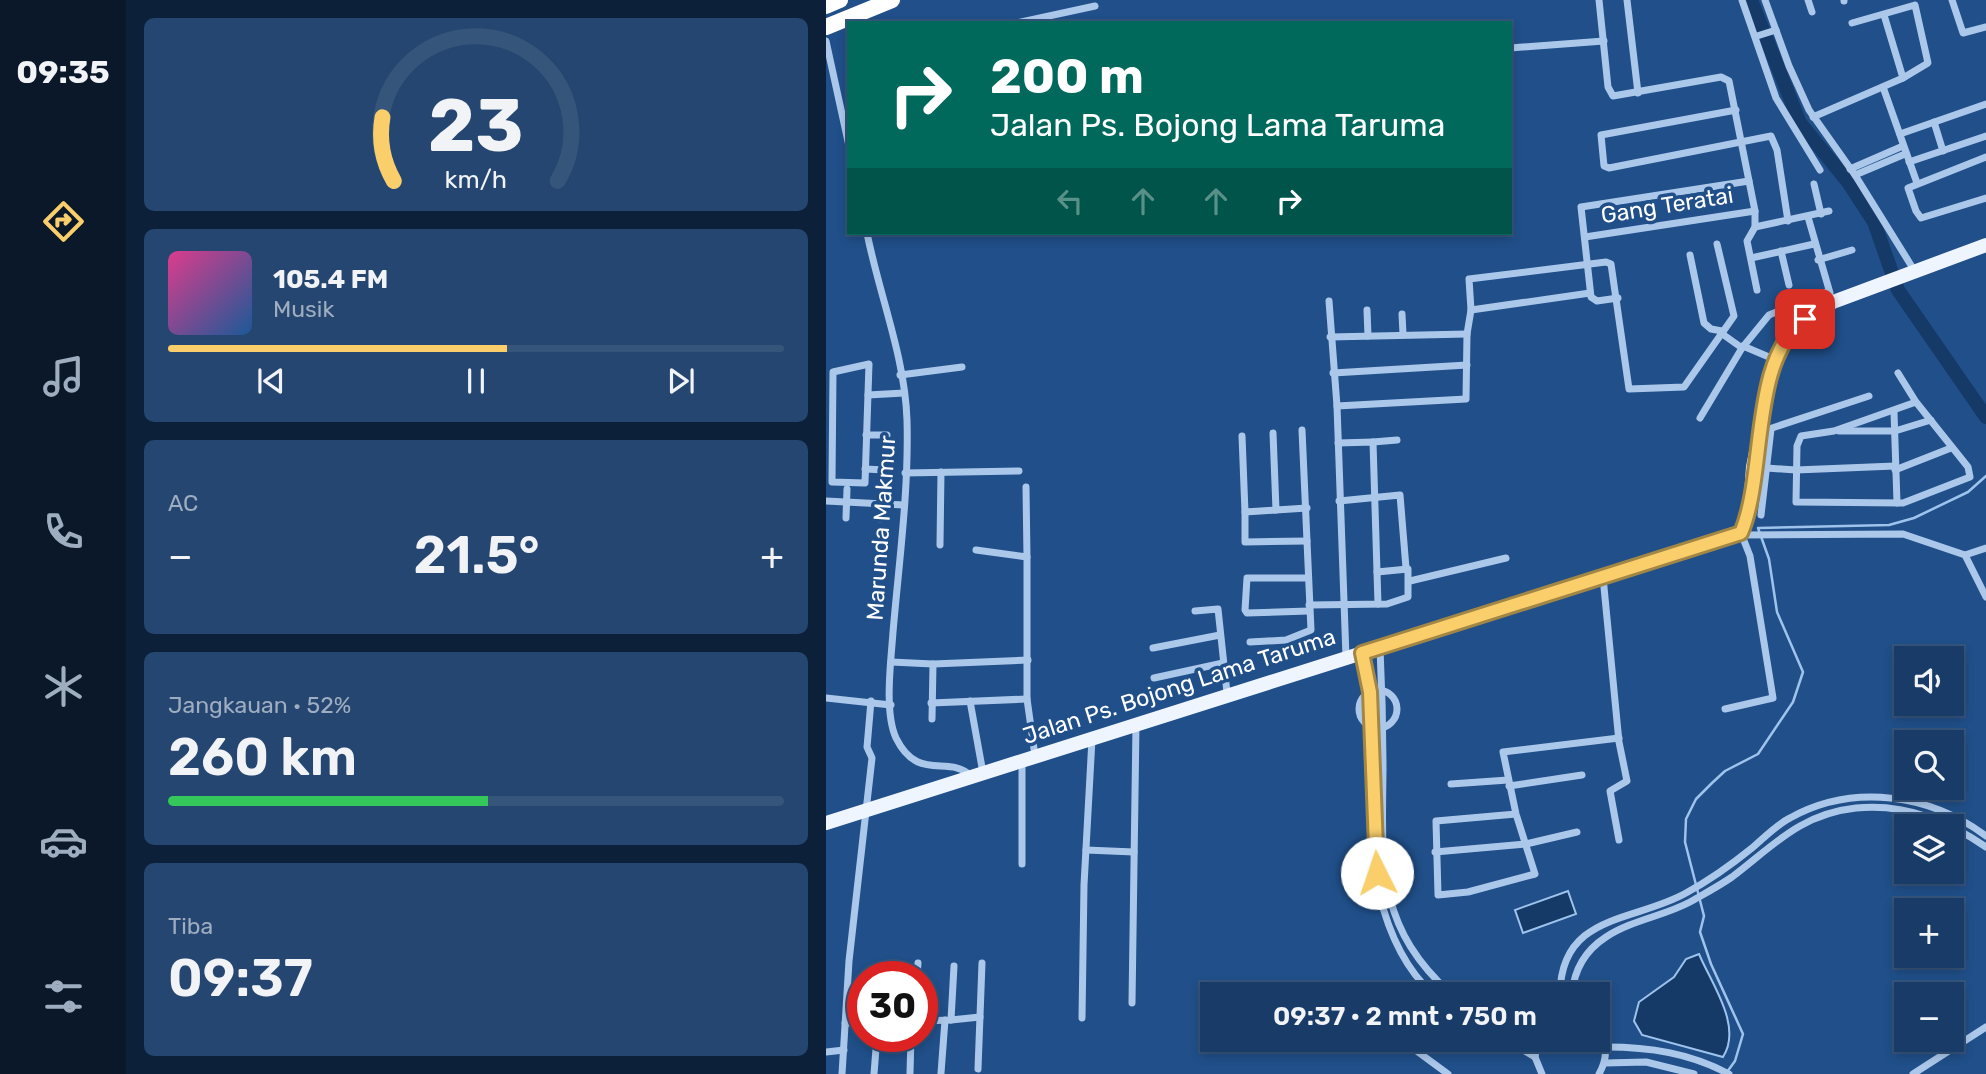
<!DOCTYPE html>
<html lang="id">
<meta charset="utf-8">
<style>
body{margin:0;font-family:Rubik,sans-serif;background:#254670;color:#f1f3f6;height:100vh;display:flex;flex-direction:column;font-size:26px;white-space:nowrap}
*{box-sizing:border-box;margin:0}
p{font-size:23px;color:#9fadc0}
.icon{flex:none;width:38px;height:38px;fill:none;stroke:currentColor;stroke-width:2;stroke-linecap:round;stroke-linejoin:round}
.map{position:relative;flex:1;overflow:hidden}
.panel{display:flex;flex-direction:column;gap:18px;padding:18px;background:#0d2039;width:700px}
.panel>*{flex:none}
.hud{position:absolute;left:21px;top:21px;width:665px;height:214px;border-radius:0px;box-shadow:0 4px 10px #0003,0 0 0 2px #36557b;background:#00695c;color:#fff;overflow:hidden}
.controls{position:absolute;left:1068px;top:646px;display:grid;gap:14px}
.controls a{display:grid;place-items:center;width:70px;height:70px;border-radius:0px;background:#183b67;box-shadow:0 4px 10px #0003,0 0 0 2px #36557b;font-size:35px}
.speed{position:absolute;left:21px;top:961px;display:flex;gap:14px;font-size:35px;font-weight:700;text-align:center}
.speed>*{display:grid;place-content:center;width:91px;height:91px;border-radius:50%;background:#183b67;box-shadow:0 4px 10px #0003,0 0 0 2px #36557b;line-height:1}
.speed .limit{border:10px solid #d22;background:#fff;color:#111}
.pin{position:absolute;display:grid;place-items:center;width:60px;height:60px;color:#fff;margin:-30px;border-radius:14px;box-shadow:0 4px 10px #0006}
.me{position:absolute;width:77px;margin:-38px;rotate:356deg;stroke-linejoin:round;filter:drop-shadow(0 0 5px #0008)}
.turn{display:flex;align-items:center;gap:24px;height:147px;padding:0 28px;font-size:32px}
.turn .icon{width:91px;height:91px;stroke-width:2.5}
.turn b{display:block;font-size:49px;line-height:60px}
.lanes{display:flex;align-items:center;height:66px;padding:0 28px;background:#0003;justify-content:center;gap:35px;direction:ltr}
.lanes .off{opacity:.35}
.big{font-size:52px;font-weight:600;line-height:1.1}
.panel .tile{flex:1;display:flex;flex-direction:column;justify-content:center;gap:10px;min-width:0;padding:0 24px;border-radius:10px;background:#254670}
.panel .dial{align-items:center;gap:0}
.dial svg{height:182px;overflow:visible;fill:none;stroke:#36557b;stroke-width:7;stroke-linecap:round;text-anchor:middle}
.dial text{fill:#f1f3f6;stroke:none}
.song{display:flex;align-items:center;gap:21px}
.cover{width:84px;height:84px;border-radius:10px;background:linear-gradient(135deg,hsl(330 70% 55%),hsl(210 70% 35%))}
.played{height:7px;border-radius:4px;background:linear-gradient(90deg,#f9ce6b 55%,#36557b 55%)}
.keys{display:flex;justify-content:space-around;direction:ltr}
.heat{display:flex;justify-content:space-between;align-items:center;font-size:38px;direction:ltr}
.charge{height:10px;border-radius:5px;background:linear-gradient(90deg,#34c759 52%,#36557b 0)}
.trip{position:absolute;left:374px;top:982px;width:410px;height:70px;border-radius:0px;background:#183b67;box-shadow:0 4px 10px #0003,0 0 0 2px #36557b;font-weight:600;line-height:70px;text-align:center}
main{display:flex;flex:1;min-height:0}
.dock{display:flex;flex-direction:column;width:126px;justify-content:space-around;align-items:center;background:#0a1829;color:#9fadc0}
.dock .icon{width:49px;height:49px}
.dock .current{color:#f9ce6b}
.dock b{font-size:32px;color:#f1f3f6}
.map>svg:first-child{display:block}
.water{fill:#163a68;stroke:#9ec3ec;stroke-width:2}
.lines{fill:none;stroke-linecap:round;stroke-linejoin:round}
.stream{stroke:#9ec3ec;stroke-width:2.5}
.river{stroke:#163a68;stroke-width:14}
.minor{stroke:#abc8eb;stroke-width:7}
.primary{stroke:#eff5fe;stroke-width:14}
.motorway{stroke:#fff;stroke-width:16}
.route-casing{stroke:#a28646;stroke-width:18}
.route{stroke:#f9ce6b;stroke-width:12}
.labels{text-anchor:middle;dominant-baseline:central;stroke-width:7;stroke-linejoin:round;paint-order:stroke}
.street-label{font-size:23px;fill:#fff;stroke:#204f89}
</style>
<main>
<nav class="dock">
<b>09:35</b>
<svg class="icon current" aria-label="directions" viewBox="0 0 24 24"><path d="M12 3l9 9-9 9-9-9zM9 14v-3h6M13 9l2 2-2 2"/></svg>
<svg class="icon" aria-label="music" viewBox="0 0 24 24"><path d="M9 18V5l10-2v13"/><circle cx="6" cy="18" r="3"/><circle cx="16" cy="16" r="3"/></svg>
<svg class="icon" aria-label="phone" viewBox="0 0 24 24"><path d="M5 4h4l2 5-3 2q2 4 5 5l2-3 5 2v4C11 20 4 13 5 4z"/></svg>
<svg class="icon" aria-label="climate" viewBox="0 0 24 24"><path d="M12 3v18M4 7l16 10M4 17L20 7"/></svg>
<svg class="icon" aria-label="car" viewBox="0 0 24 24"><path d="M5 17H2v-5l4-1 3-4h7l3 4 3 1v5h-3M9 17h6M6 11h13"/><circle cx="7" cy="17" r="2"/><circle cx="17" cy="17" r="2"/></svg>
<svg class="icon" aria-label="filters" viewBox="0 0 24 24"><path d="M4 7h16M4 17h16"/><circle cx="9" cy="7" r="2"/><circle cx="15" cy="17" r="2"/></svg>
</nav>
<section class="panel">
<div class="tile dial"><svg viewBox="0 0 100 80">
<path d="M14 69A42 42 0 1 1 86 69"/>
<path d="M14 69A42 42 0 0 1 9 41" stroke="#f9ce6b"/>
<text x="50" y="56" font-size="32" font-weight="700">23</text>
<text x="50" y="72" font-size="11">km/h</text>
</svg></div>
<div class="tile">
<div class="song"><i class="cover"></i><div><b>105.4 FM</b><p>Musik</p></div></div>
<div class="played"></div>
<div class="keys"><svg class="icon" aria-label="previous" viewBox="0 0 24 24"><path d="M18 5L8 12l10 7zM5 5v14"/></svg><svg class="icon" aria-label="pause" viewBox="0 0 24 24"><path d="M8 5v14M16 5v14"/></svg><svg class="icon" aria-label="next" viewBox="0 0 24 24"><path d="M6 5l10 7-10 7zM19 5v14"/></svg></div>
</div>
<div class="tile"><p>AC</p>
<div class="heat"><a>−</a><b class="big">21.5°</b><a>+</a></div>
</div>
<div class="tile"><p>Jangkauan · 52%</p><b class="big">260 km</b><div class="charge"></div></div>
<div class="tile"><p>Tiba</p><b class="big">09:37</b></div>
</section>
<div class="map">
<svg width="1160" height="1074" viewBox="0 0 1160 1074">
<rect width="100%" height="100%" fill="#204f89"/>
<!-- water -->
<g class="water">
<polygon points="742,891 750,914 697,933 689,910"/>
<path d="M873 954C885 983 917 1026 897 1057L816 1035 808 1021 813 1002 848 977 860 959Z"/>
</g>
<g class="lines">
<!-- stream -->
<polyline class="stream" points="901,1072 909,1061 917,1034 885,964 874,932 878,916 859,842 860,819 870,799 886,783 899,771 932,754 967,702 977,672 951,612 943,559 932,528 1063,525 1088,518 1142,492 1160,476"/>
<!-- river -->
<polyline class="river" points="925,0 974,123 1022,182 1048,222 1072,290 1160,417"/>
<!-- minor -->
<g class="minor">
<polyline points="773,0 782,87 787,96 895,77 903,81 929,211 929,227 921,241 931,290"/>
<polyline points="801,0 812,93"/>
<polyline points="916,0 950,98 994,170"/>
<polyline points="939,0 963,66 983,110 1029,175 1088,270"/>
<polyline points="982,0 986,12"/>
<polyline points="1018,0 1018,1"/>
<polyline points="1126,0 1137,33 1160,27"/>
<polyline points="1058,15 1077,78"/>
<polyline points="190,23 269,6"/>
<polyline points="931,36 950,30"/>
<polyline points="0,41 23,146"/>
<polyline points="684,48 778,41"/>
<polyline points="1057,87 1091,183"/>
<polyline points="910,110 775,135 778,166 783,168 945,136 951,150 962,221"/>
<polyline points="987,117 1077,78 1102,63 1089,5 1026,23"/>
<polyline points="1108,122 1117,151"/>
<polyline points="1074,134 1160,104"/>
<polyline points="1160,157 1082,188 1090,211 1095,218 1160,198"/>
<polyline points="1083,162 1160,136"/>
<polyline points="1024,169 1077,146"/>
<polyline points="1029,175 1079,154"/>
<polyline points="988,184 995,214"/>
<polyline points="982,217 1004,293"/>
<polyline points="929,227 1003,211"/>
<path d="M41 233C53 294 79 357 81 420 83 490 73 562 67 632 65 661 58 712 70 738 92 783 123 754 145 776"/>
<polyline points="759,237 929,211"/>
<polyline points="955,251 963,285"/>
<polyline points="864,255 878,323 885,329 896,331"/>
<polyline points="925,258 988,244"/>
<polyline points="992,260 1026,250"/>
<polyline points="792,298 771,301 765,297 755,207 923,181"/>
<polyline points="503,301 511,406 520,657"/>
<polyline points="541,310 542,336"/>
<polyline points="645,310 764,293"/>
<polyline points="576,314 577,334"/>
<polyline points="504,337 641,334"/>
<polyline points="917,346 950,360"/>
<polyline points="916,348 943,315 1003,291"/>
<polygon points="43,364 39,483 6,482 7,372"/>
<polyline points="507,373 641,365"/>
<polyline points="1072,373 1090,402 1142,467 1144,477 1077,503 970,502 971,446 975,436 1008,431 1090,402"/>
<polyline points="74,375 136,367"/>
<polyline points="42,395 78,393"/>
<polyline points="511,406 640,399 641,334 645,310 643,279 780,262 785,264 803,389 858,387 908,316 891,244"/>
<polyline points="1068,412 1071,503"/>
<polyline points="874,418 916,348 895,333"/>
<polyline points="1013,431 1069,431 1105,420"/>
<polyline points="934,432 1043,396"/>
<polyline points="447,433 450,510 481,508"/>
<polyline points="40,435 61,435"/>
<polyline points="416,436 419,512 450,510"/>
<polyline points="547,442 571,440"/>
<polyline points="512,443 547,442 552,604"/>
<polyline points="927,467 970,470 1069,466"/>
<polyline points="39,469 59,470"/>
<polyline points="1069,470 1125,448"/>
<polyline points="79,473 193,471"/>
<polyline points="200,487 201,557"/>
<polyline points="0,501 78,505"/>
<polyline points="513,501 574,495 580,568"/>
<polyline points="419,512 419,542 481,541"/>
<polyline points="935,515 945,429"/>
<polyline points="20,518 21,489"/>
<polyline points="54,519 56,491"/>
<polyline points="917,535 1077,534 1139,555 1160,597"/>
<polyline points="114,545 115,472"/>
<polyline points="150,550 201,557 201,699 209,756"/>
<polyline points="1139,555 1160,548"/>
<polyline points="777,577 793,742 801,781 784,791 793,840"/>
<polyline points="482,578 421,578 419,610 421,613 483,611"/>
<polyline points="584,581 680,558"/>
<polyline points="483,605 561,604 582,597 582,569 551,572"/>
<polyline points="369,611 392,609 401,693"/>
<polyline points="424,642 460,640 485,630 476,430"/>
<polyline points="327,648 394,635"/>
<path d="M554 648C556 689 557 729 557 770 556 864 550 926 625 994"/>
<path d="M536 653 544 692 553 893C562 930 579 969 607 994"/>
<polyline points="65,662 107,664 202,660"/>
<polyline points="328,678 397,663"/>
<circle cx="552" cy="709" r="19"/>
<polyline points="0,698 65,705"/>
<polyline points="144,701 157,773"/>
<polyline points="105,703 201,699"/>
<polyline points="899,709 947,698 924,556 915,533"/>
<polyline points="106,719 107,664"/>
<polyline points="196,761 196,864"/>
<polyline points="625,784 682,780"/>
<polyline points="683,786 756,775"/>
<polyline points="690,814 610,821 612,895 642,892 709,874 690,814 677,752 793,738"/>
<polyline points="260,850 308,852"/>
<polyline points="609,852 700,844 751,832"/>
<polyline points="91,976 92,963"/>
<path d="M734 994C735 913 809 922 860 893 884 880 905 865 926 848 938 838 950 825 964 818 1027 783 1104 794 1160 836"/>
<path d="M746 994C748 970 760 950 780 937 806 920 838 916 864 902 878 894 893 886 906 877 947 846 974 814 1030 808 1078 803 1121 820 1160 847"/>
<polyline points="306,1003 310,725"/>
<polyline points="256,1018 258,885 266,739"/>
<polyline points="125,1020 154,1017"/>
<polyline points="96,1021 125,1020 128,966"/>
<polyline points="19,1023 37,1023"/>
<path d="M772 1030C782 1044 782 1058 773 1074"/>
<polyline points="681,1040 709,1057"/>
<polyline points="712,1040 709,1057 716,1074"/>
<path d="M780 1047C823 1047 864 1053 903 1074"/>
<polyline points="588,1049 622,1074"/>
<polyline points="0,1052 18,1050"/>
<polyline points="779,1063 820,1062 868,1074"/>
<polyline points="152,1069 156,963"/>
<polyline points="84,1073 85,1036"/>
<polyline points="115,1073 119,1020"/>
<polyline points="16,1074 23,961 46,758 41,747 45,701"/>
<polyline points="48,1074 51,1036"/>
<polyline points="1087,1074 1160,1027"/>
</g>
<!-- primary -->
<polyline class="primary" points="0,823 915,533 924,509 927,467 947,366 960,336 979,319 1007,302 1160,245"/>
<!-- motorway -->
<g class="motorway">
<polyline points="0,6 14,0"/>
<polyline points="0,27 66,0"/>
</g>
</g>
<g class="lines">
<defs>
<path id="route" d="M551 873 544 692 536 653 915 533C941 472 923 361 979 319"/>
</defs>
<!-- route casing -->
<use href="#route" class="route-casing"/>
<!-- route -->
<use href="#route" class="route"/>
</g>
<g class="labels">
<!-- street labels -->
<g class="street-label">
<text transform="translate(841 205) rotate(-9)">Gang Teratai</text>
<text transform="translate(55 528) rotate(-86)">Marunda Makmur</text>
<text transform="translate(353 686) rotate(-18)">Jalan Ps. Bojong Lama Taruma</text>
</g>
</g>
</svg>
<div class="controls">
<a><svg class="icon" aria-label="sound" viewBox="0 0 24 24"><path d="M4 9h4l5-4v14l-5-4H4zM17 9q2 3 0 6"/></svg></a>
<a><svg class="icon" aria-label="search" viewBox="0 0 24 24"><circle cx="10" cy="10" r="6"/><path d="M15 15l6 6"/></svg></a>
<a><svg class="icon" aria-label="layers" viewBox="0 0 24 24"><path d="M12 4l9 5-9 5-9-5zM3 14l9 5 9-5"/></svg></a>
<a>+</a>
<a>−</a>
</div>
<div class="speed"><div class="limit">30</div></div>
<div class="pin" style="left:979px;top:319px;background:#d93025"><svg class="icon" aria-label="arrive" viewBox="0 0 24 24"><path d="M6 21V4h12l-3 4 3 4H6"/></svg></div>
<svg class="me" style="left:551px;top:873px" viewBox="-20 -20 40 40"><circle r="19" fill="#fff"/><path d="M0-13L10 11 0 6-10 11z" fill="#f9ce6b"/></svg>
<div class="trip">09:37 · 2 mnt · 750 m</div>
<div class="hud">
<div class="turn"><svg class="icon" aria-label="right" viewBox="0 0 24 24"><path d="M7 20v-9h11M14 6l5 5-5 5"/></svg><div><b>200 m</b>Jalan Ps. Bojong Lama Taruma</div></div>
<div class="lanes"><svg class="icon off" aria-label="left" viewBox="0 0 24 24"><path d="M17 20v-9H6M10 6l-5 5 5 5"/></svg><svg class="icon off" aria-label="ahead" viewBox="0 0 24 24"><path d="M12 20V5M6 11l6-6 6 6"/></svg><svg class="icon off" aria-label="ahead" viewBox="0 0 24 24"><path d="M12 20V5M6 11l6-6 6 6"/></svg><svg class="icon" aria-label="right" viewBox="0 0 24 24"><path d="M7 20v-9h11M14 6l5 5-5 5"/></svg></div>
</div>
</div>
</main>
